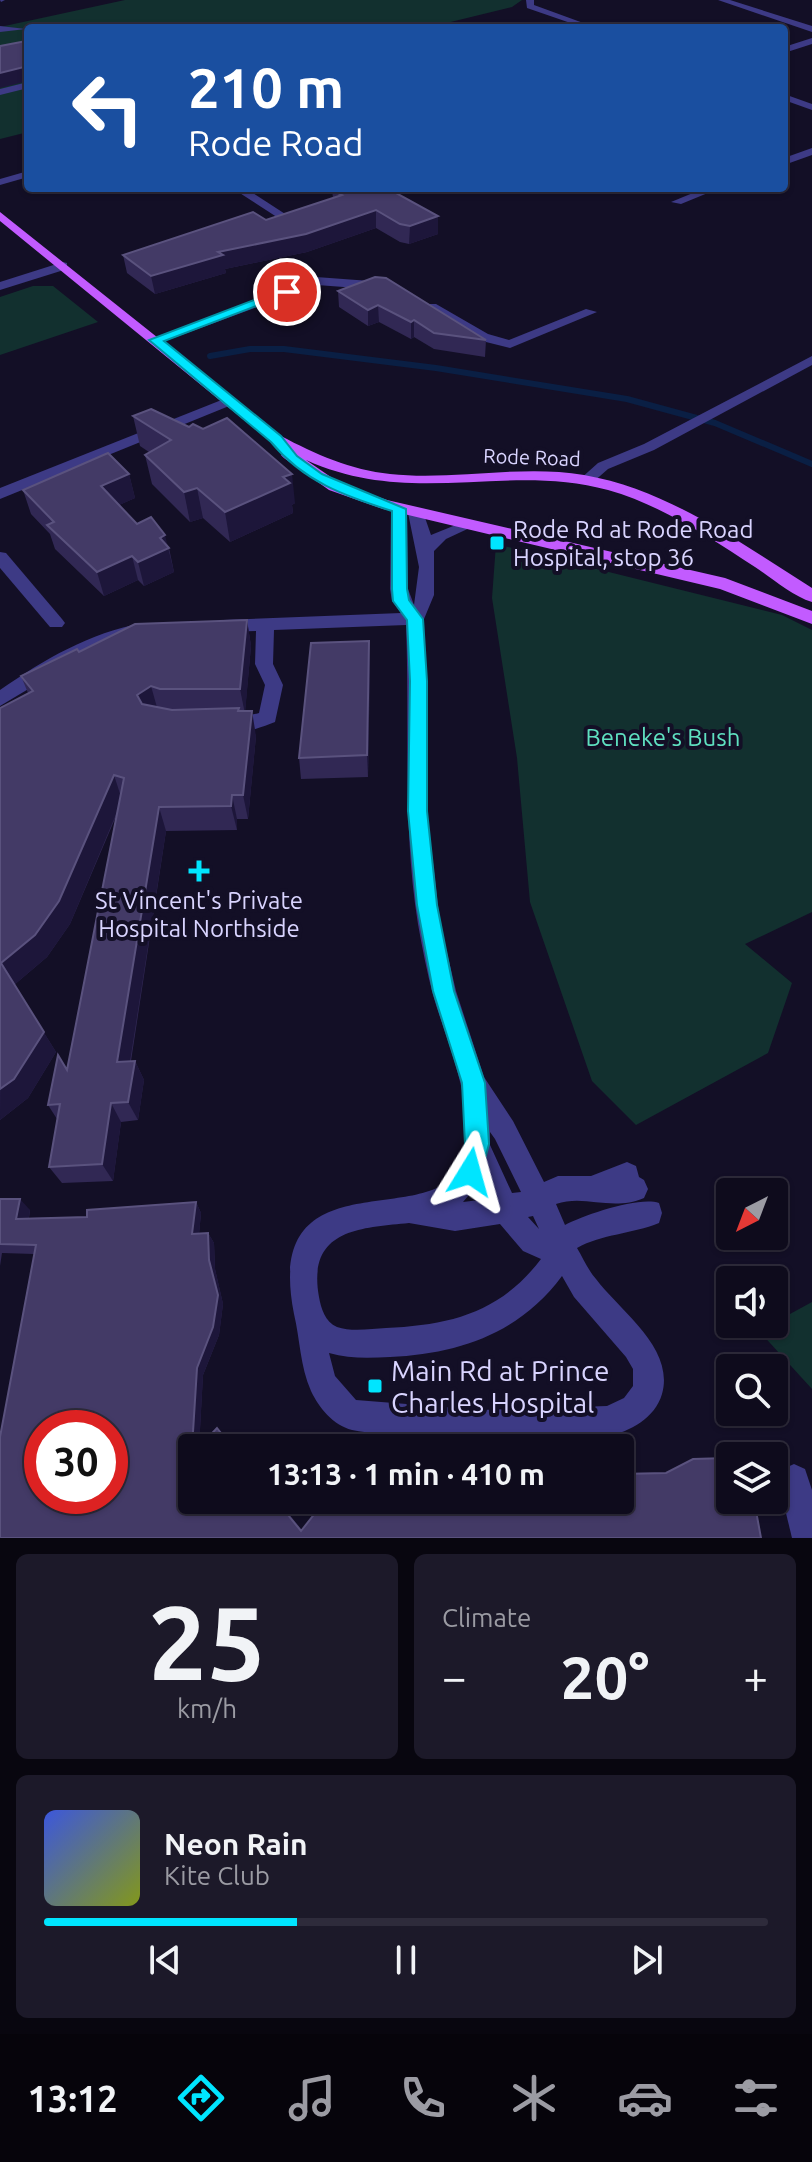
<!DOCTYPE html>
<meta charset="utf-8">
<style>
body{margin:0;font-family:Ubuntu,sans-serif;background:#1c1929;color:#f1f3f6;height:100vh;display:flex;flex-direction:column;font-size:30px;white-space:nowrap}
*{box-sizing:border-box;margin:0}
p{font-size:26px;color:#9b9ba3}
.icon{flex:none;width:44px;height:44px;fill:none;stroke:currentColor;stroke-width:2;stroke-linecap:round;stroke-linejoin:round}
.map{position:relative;height:1538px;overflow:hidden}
.side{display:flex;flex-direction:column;gap:16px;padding:16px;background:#08060f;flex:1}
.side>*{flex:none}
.hud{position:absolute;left:24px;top:24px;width:764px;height:168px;border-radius:8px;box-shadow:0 2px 6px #0004,0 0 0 2px #2e2b3b;background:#1a4fa0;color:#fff;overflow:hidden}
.needle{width:52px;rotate:222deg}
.controls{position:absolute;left:716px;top:1178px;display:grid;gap:16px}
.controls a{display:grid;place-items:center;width:72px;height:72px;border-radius:8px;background:#0e0b1c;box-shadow:0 2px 6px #0004,0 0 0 2px #2e2b3b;font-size:40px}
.speed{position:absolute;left:24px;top:1410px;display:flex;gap:16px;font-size:40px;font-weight:700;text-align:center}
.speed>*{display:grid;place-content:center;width:104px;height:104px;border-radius:50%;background:#0e0b1c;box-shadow:0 2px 6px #0004,0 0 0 2px #2e2b3b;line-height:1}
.speed .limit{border:12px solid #d22;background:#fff;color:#111}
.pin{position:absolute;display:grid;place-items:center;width:68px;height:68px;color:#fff;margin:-34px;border:4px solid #fff;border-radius:50%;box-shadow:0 2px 8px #0007}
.me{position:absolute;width:88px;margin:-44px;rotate:8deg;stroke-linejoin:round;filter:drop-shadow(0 0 6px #0008)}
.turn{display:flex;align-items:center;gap:28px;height:168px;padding:0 32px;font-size:36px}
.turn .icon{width:104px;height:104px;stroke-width:2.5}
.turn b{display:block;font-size:56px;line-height:68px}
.big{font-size:60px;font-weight:700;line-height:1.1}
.side .widget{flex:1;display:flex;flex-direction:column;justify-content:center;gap:12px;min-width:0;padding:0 28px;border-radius:12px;background:#1c1929}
.side .dial{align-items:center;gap:0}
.dial b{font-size:104px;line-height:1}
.song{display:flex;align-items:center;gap:24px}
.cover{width:96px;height:96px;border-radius:12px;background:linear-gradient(135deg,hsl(230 70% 55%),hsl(70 70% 35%))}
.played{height:8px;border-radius:4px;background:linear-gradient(90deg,#00e5ff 35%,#2e2b3b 35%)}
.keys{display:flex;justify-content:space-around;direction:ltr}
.heat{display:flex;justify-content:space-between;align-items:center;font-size:44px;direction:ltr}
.side .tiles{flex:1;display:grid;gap:16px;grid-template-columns:1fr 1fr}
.widget:last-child{grid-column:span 2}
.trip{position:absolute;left:178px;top:1434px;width:456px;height:80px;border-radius:8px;background:#0e0b1c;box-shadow:0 2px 6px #0004,0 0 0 2px #2e2b3b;font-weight:700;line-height:80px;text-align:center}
.tabs{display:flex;height:128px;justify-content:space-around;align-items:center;background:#06040b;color:#9b9ba3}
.tabs .icon{width:56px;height:56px}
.tabs .selected{color:#00e5ff}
.tabs b{font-size:36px;color:#f1f3f6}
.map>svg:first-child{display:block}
.green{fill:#12302f}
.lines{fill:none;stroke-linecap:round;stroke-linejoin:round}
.stream{stroke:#0a1f44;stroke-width:6}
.minor{fill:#3d3a85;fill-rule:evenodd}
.major{fill:#c25bff;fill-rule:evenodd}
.wall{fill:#312854}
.shaded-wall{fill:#1d163a}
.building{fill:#433a66;stroke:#5a527e;stroke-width:2;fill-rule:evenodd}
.route{fill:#00e5ff;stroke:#0095a6;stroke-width:2}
.poi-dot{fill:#00e5ff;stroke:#130f26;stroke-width:3}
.labels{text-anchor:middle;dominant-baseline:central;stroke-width:8;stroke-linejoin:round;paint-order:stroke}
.far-street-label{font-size:20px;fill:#d9d4ff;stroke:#130f26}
.poi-label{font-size:24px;fill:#d9d4ff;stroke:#130f26;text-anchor:start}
.park-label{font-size:24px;fill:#5fe0c0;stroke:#130f26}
.near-poi-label{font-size:28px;fill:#d9d4ff;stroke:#130f26;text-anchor:start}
</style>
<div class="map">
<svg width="812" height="1538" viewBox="0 0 812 1538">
<rect width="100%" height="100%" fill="#130f26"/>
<!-- green -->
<g class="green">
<polygon points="125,0 522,0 512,7 426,28 28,28 28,132 0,139 0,27"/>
<polygon points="33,286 53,286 98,322 0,355 0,297"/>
<polygon points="496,544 782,615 812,630 812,912 745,944 792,983 768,1053 636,1125 592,1081 530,902 517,758 492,598"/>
<polygon points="812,1302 812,1389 759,1331"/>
</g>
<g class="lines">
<!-- stream -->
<polyline class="stream" points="210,356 250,349 284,349 436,368 627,399 715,423 812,464"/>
<!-- minor -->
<g class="minor">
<polygon points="0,0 5,0 1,2"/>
<polygon points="526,0 534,0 534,5 597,28 585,28 527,8"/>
<polygon points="718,0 730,0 812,26 812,32"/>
<polygon points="0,26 26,29 0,32"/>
<polygon points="812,38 812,44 784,53 784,47"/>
<polygon points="28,82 28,88 0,95 0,89"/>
<polygon points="784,94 812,104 812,110 784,100"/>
<polygon points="812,148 812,155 784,165 784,158"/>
<polygon points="28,171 28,177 0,185 0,179"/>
<polygon points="232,188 245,188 296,221 286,223"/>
<polygon points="705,188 720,188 681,204 671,202"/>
<polygon points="63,262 67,263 67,269 0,290 0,282"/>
<polygon points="316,277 384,282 390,286 384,290 317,285 160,343 148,340"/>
<polygon points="426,304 436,304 488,334 509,340 586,309 597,312 510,348 478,340 426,310"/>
<polygon points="812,356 812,365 654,450 608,469 592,483 582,483 579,480 598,463 644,444"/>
<polygon points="229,397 236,401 234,404 0,499 0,488"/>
<path d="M399 504 407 509 408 589 414 605 419 567 408 513 410 509H422L431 535 468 520 476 525 446 539 434 551V595L424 619 427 811 440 923 456 991 484 1077 513 1121 544 1182 558 1176H591L627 1162 636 1166 639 1177 644 1180 648 1189 644 1198C611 1212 586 1194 556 1204L565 1225C584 1215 639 1196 659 1203L662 1213 659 1223C632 1234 602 1234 577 1248 583 1258 588 1270 596 1279 620 1311 675 1348 662 1394 655 1418 630 1432 607 1436 590 1439 572 1437 556 1438 507 1439 459 1438 410 1435 392 1433 370 1434 352 1430 333 1425 319 1408 311 1391 300 1366 300 1339 294 1314 261 1148 443 1238 463 1158 476 1104 448 1046 433 995 427 972 422 947 418 924 402 825 410 725 406 625L274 630 273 664 283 685 275 722C259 728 229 741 217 724 225 712 246 717 259 713L265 685 255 664 256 631 223 632 214 626 223 620 401 613 392 601 390 589 391 509ZM490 1132 495 1139 521 1192 512 1193 490 1145ZM480 1182 487 1199 463 1202ZM533 1216 539 1229 528 1217ZM409 1223 455 1231 500 1224 523 1251 541 1259C500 1313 450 1325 386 1328 371 1329 351 1332 337 1327 325 1322 321 1308 319 1297 307 1230 358 1228 409 1223ZM562 1276 574 1297 626 1357 633 1369V1386L624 1398 607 1406 482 1410 356 1400 335 1376 329 1353C349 1359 370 1358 390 1357 459 1354 520 1333 562 1276Z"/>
<polygon points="0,552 6,553 62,619 65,623 62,627 50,627 0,568"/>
<path d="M143 623 149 625 152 629 149 633 92 651 0 706V690C45 659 89 633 143 623Z"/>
<polygon points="794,1464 805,1469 812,1490 812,1538 792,1538 778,1480 783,1469"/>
</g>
<!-- major -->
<path class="major" d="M0 212 281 436C315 454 351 470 390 474 454 481 520 464 584 475 670 490 740 543 812 588V602C792 596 772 578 755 567 709 537 661 505 608 490 505 462 412 508 306 460L341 484 387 500 725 578 812 611V624L720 589 383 509 329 490 284 458 281 455 287 451 271 442 0 221Z"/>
</g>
<!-- wall -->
<g class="wall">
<polygon points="332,190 438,216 438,234 409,244 400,242 376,228 307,252 225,269 226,273 155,294 127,273 123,255 266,220 333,198"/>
<polygon points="338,291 486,340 485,357 434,349 414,337 411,339 379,322 368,326 339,307"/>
<polygon points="133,416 295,503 292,505 293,513 230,542 203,518 190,522 152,484 145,455 149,452 140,446"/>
<polygon points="129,474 135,498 119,505 137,524 169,548 174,572 144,586 138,580 104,596 55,549 50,534 31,514 23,490"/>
<polygon points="247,620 251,646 245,711 256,736 248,819 237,819 237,830 166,831 131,1061 135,1061 144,1080 138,1120 121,1122 113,1181 62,1183 49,1167 57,1119 48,1105 67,1070 117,814 70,924 47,957 14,985 56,1052 28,1098 0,1120 0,708 28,693 21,676 79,652"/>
<polygon points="370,663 368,777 301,779 299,758"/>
<polygon points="0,1199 30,1210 29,1218 87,1217 196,1202 201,1213 199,1234 208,1233 214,1243 215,1269 223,1304 219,1335 203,1375 199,1447 223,1433 234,1448 192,1448 192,1500 277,1500 302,1530 343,1511 666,1473 728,1463 761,1538 0,1538 34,1254 2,1253 0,1266"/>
</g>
<!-- shaded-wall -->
<g class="shaded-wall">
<polygon points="28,66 28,81 0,88 0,73"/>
<polygon points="376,210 376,228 307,252 225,269 226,273 155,294 151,276 218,252"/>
<polygon points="438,216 438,234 409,244 410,226"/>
<polygon points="378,305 379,322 368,326 368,310"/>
<polygon points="414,320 414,337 411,339 411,322"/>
<polygon points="129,474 135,498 108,510 101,486"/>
<polygon points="292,474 295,503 292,505 293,513 230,542 225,512 283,477"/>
<polygon points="197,488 203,518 190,522 184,492"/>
<polygon points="165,535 174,572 144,586 138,562 160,538"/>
<polygon points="132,556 138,580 104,596 97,572"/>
<polygon points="247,620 251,646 245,714 240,689"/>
<polygon points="369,641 370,663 368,777 367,755"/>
<polygon points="151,686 158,711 144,720 137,695"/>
<polygon points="252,711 256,736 248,819 243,795"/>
<polygon points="114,775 122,800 70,924 47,957 14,985 56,1052 28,1098 0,1120 1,963"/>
<polygon points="232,795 237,819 237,830 231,806"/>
<polygon points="159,807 166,831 127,1081 117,1062"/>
<polygon points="135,1061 144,1080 138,1120 128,1102"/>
<polygon points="111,1103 121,1122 113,1181 102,1164"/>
<polygon points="20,1199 30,1210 27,1229 16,1219"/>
<polygon points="196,1202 201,1213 198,1245 192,1234"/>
<polygon points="208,1233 214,1243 215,1269 223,1304 219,1335 203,1375 199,1448 192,1448 197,1368 209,1260"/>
</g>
<!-- building -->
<g class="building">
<polygon points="26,41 28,42 28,66 0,73 0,46"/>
<polygon points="337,188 387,188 438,216 410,226 400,224 376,210 306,234 218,252 223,255 151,276 123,255 253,212 266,220 342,195 332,190"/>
<polygon points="375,277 386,278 486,340 434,333 414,320 411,322 378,305 368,310 338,291"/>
<polygon points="151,409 189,427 193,424 203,429 227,418 292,474 283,477 290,483 225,512 197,488 184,492 145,455 171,440 133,416"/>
<polygon points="108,453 129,474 101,486 137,524 151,517 165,535 160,538 169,548 138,562 132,556 97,572 47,525 54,522 23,490"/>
<polygon points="247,620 240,689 160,689 151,686 137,695 142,704 172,710 239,708 238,711 252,711 243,795 232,795 231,806 159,807 117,1062 135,1061 128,1102 111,1103 102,1164 49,1167 60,1104 48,1105 58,1055 67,1070 124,778 114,775 59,901 35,935 1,963 44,1032 14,1079 0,1089 0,708 33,691 21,676 77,649 79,652 135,624"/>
<polygon points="369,641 367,755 299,758 311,643"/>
<path d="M0 1199H20L16 1219 87 1217V1210L196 1202 192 1234 208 1233 209 1260 218 1295 213 1327 197 1368 192 1448V1500H276L301 1531 316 1512 343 1511 342 1500H620V1474L666 1473 693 1459 727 1458 728 1463H730V1500H754L761 1538H0V1437L36 1245 0 1244ZM42 1428H110V1496H42Z"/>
<polygon points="217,1428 233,1448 198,1448"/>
</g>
<!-- route -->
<path class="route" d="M283 289 293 292 164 341 281 436 297 456 322 474 406 509 407 589 409 600 423 619 427 681V811L437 905 454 991 485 1083 489 1144 479 1181 470 1184 462 1181 458 1172 465 1144 462 1083 433 991 417 905 408 811 410 681 407 620 393 601 392 589V511C345 496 304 482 271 442L149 340Z"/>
<!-- markers -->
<g class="poi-dot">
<rect x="489" y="535" width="16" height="16" rx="4"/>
<path d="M195 859h8v8h8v8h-8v8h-8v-8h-8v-8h8z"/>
<rect x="367" y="1378" width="16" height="16" rx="4"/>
</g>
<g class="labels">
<!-- far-street labels -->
<g class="far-street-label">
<text transform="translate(532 457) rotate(2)">Rode Road</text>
</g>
<!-- poi labels -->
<g class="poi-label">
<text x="513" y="529">Rode Rd at Rode Road<tspan x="513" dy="28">Hospital, stop 36</tspan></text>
<text x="199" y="900" text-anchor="middle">St Vincent's Private<tspan x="199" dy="28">Hospital Northside</tspan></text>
</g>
<!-- park labels -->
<g class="park-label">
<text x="663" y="737">Beneke's Bush</text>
</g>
<!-- near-poi labels -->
<g class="near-poi-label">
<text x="391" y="1370">Main Rd at Prince<tspan x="391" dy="32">Charles Hospital</tspan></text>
</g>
</g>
</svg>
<div class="controls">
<a><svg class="needle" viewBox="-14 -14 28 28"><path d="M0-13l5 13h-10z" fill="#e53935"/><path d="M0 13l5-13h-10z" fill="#9b9ba3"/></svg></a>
<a><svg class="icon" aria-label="sound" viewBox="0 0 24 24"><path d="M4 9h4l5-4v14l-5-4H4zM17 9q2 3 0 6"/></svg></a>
<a><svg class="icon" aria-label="search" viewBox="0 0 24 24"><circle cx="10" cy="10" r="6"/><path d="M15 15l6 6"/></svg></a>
<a><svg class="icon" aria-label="layers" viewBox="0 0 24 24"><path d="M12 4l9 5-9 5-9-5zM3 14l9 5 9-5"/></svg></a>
</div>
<div class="speed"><div class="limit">30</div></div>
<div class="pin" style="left:287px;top:292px;background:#d93025"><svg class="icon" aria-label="arrive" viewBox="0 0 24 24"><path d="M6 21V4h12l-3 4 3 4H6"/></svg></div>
<svg class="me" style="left:470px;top:1172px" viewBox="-20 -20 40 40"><path d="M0-17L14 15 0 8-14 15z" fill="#00e5ff" stroke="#fff" stroke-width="4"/></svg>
<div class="trip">13:13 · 1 min · 410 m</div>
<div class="hud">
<div class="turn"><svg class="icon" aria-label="left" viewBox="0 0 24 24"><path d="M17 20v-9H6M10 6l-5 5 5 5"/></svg><div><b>210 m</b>Rode Road</div></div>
</div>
</div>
<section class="side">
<div class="tiles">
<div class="widget dial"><b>25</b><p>km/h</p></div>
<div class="widget"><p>Climate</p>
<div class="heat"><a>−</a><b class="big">20°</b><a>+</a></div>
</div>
<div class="widget">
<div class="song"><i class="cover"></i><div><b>Neon Rain</b><p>Kite Club</p></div></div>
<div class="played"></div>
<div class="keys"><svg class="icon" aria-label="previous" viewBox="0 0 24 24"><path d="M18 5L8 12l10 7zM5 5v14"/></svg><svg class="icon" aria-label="pause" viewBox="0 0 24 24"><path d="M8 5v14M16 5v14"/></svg><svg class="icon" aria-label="next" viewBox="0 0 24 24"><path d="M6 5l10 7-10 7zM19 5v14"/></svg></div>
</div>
</div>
</section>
<nav class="tabs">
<b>13:12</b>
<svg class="icon selected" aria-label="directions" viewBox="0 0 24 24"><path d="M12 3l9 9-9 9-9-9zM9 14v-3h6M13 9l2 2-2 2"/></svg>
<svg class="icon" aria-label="music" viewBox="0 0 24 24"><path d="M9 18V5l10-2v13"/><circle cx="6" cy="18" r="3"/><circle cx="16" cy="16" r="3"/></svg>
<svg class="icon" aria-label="phone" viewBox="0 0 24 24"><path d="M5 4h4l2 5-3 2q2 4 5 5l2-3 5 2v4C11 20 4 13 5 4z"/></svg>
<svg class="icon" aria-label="climate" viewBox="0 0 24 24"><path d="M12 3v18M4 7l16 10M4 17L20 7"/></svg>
<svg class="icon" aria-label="car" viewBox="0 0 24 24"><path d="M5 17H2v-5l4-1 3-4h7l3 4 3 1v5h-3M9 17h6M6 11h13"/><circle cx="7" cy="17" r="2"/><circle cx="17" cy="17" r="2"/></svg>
<svg class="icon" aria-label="filters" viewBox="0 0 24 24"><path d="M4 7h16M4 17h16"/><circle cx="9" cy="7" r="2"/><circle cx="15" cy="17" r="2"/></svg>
</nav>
